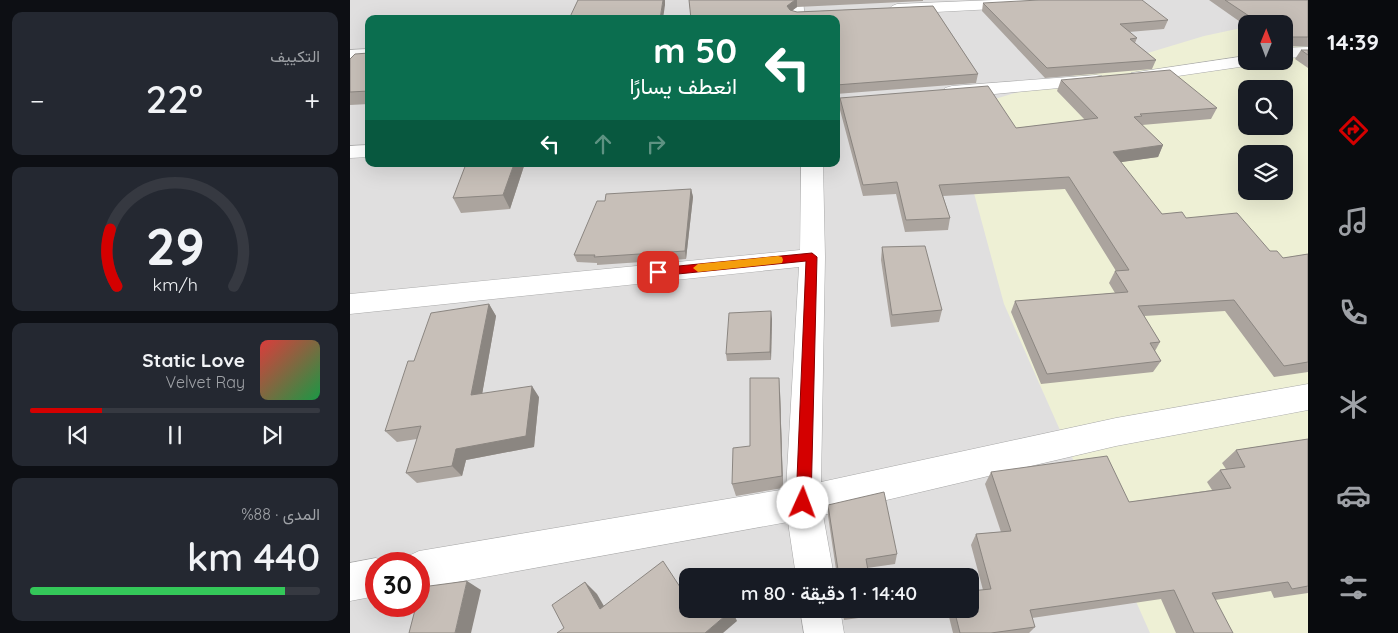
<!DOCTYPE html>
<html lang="ar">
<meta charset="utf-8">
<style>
body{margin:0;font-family:Quicksand,Vazirmatn,sans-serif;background:#242831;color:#f1f3f6;direction:rtl;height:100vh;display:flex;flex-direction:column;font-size:19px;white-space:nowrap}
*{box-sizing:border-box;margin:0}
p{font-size:16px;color:#9ea1a6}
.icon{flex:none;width:28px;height:28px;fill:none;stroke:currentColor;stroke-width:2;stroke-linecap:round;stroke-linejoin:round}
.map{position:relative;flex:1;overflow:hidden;direction:ltr}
.side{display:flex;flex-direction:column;gap:12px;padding:12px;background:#0d0f14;width:350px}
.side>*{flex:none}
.guide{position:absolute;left:15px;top:15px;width:475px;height:152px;border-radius:10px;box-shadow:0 5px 20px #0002;direction:rtl;background:#0b6e4f;color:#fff;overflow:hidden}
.needle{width:32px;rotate:1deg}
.fabs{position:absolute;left:888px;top:15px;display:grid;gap:10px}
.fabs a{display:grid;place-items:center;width:55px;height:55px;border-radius:10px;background:#171b24;box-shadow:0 5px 20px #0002;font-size:25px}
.speed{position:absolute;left:15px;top:552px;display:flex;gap:10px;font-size:25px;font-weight:700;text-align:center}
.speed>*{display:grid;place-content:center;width:65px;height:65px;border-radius:50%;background:#171b24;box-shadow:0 5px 20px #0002;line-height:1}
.speed .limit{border:8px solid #d22;background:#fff;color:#111}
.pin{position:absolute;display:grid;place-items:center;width:42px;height:42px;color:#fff;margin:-21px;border-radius:10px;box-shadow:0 2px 8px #0006}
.me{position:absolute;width:55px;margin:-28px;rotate:2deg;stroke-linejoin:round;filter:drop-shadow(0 0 4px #0008)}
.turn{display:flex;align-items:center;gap:18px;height:105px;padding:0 20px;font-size:22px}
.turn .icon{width:65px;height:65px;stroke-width:2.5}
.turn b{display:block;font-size:35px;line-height:42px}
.lanes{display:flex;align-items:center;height:48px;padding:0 20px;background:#0003;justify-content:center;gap:25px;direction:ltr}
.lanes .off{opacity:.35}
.big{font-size:38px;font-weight:600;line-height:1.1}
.side .widget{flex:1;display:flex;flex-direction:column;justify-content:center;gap:8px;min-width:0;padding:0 18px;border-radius:10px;background:#242831}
.side .dial{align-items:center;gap:0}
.dial svg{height:130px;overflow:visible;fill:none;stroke:#363941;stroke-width:7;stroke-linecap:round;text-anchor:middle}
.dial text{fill:#f1f3f6;stroke:none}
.song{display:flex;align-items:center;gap:15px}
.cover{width:60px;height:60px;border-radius:8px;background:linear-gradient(135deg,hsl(0 70% 55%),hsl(140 70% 35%))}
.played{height:5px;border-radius:2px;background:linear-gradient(90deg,#d40000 25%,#363941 25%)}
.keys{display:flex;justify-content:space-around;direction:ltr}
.heat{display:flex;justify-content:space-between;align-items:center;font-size:28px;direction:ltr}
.charge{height:8px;border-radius:4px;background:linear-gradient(90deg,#34c759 88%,#363941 0)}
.trip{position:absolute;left:329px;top:568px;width:300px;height:50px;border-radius:10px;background:#171b24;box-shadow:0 5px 20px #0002;font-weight:600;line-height:50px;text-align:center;direction:rtl}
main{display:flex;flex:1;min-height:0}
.menu{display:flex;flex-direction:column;width:90px;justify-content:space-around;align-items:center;background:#090b0e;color:#9ea1a6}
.menu .icon{width:35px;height:35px}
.menu .selected{color:#d40000}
.menu b{font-size:22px;color:#f1f3f6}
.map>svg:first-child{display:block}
.residential{fill:#e0dfdf;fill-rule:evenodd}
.farmland{fill:#eef0d5;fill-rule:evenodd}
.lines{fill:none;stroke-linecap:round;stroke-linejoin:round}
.minor-casing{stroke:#a9a9a9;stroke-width:1}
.minor{fill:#fff;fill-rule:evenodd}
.wall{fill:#aba49e}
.shaded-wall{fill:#8b8681}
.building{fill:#c7bfb8;stroke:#8b8681}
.route{fill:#d40000;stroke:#8a0000}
.slow{fill:#f59e0b}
</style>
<main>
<nav class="menu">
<b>14:39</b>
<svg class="icon selected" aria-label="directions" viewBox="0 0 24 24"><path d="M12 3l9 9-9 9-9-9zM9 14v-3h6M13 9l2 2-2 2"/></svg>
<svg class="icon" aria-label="music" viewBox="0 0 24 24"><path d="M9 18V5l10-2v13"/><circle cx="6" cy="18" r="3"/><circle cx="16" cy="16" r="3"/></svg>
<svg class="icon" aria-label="phone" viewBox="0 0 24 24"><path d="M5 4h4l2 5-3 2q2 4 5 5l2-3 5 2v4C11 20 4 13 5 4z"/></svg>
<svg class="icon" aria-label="climate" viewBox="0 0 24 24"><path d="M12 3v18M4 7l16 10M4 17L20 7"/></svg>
<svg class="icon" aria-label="car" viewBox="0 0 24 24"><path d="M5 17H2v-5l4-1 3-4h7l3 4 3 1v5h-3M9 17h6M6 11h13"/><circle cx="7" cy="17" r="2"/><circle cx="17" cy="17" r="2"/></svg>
<svg class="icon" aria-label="filters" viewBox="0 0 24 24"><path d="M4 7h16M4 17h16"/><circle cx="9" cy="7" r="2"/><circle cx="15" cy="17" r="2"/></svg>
</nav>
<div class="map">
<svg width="958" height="633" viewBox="0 0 958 633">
<rect width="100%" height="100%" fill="#f2efe9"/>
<!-- residential -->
<path class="residential" d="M0 0H958V633H0ZM19 19H486V164H19ZM896 24H934V61H896ZM896 89H934V126H896ZM896 154H934V191H896ZM26 564H69V606H26ZM338 576H620V609H338Z"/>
<!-- farmland -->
<path class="farmland" d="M958 12V633H800L654 304 602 112 854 36 896 27V61H934V24ZM896 89H934V126H896ZM896 154H934V191H896Z"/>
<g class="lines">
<defs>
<g id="minor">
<polygon points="439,0 453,0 455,19 439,19"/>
<polygon points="644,0 747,0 745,3 740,4 547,14 542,12 539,9 542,6 547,4"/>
<polygon points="958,47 958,57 934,58 934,48"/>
<polygon points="19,49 19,59 0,60 0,50"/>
<polygon points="896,56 896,61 905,61 903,65 787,82 781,81 778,77 781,73 787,72"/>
<polygon points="746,75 752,76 755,80 752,84 602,98 595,96 593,92 595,88 602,86"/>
<polygon points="19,145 19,157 0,158 0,146"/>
<polygon points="451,164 473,164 475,257 471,482 766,418 958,384 958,410 766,446 473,515 484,576 446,576 438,522 69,589 69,564 53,564 56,557 69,551 436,489 449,267 0,314 0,294 450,250"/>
<polygon points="26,558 39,564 26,564 26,596 0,601 0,563"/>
<polygon points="450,609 490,609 494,633 454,633"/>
</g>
</defs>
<!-- minor casing -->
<use href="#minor" class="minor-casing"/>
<!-- minor -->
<use href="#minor" class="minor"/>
</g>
<!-- wall -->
<g class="wall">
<polygon points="339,0 573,0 573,1 447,7 442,11 447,12 583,6 628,74 626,83 486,94 486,19 341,19"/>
<polygon points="859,0 958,0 958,46 935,46 934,48 934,24 896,24 896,26"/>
<polygon points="633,3 818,20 814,29 779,32 787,38 785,43 806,60 802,69 695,78 632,11"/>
<polygon points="951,50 958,50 958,68 945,59"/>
<polygon points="19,53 19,104 0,105 0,59"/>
<polygon points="711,80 867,108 861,119 792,125 813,145 808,157 770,162 812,214 836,218 920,251 933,258 958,254 958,372 924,377 875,311 794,316 810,342 805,351 811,361 803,372 691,384 661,312 665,301 765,293 759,283 765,271 766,271 715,189 593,196 600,218 598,230 555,232 546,194 513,196 490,110 490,98 666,128 735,120 707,91"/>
<polygon points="174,166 160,209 111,213 103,198"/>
<polygon points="341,189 343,197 336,259 247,265 247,263 227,262 224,255 255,201"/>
<polygon points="532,247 592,310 589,322 541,327 531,260"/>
<polygon points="139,304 146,316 132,394 189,397 184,447 116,460 112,476 67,483 56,473 67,439 47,442 35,431 64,361"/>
<polygon points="422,319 421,360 377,361 376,354"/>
<polygon points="430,391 433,488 386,496 382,484 400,446"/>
<polygon points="958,439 958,593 924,598 921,591 865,600 883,633 826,633 811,599 682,618 685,627 679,633 603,633 597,609 620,609 633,590 621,545 626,534 651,532 635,484 641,472 779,502 862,490 857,482 870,470 876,469 872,463 886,450"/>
<polygon points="478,505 547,554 545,564 517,568 519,576 487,576 478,516"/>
<polygon points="492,609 524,609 523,616 494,620"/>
</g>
<!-- shaded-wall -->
<g class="shaded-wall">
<polygon points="313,0 315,0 315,5 313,19 310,19"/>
<polygon points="445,0 447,0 447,7 437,14 437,6"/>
<polygon points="813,145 808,157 758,164 763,152"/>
<polygon points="164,164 173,164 174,166 160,209 153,195"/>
<polygon points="341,189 343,197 336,259 335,251"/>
<polygon points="139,304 146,316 130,406 121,395"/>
<polygon points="421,311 422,319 421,360 420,352"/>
<polygon points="429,378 430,391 433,488 432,476"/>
<polygon points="182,386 189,397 184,447 116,460 112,476 102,466 106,449"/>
<polygon points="117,581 131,590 121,633 105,633"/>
<polygon points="235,582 247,594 262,620 250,609"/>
<polygon points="382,610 387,621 373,633 355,633"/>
</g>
<!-- building -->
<g class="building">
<polygon points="228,0 313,0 310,19 219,19"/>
<polygon points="339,0 445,0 437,6 440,10 447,12 583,6 628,74 486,85 486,19 341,19"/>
<polygon points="689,0 792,0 818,20 770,24 787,38 780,39 806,60 697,68 633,3"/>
<polygon points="875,0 958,0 958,37 939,37 937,42 934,39 934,24 911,24"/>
<polygon points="951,50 958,50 958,55"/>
<polygon points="19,53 19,91 0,92 0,59 5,54"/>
<polygon points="820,70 867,108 790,114 792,116 784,117 813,145 763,152 812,214 832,212 836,218 887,213 920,251 927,251 933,258 958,254 958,362 934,366 884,300 788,306 810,342 800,343 811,361 697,374 665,301 778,292 765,271 779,270 719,177 589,185 600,218 556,220 547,182 513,185 490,98 638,86 666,128 748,118 711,80"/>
<polygon points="116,164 164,164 153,195 103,198"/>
<polygon points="341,189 335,251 244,257 245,255 224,255 247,201 255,201 256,194"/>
<polygon points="575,246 592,310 542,315 532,247"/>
<polygon points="139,304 121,395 182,386 176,436 106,449 102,466 56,473 71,426 35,431 58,361 64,361 81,313"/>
<polygon points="421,311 420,352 376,354 379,313"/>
<polygon points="400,378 429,378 432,476 382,484 383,448 400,446"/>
<polygon points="958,439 958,586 942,589 938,582 862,593 883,633 844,633 824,590 680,610 685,627 641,633 610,633 604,609 620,609 620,591 641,589 626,534 661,531 641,472 757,456 779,502 881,488 870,470 895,467 886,450"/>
<polygon points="534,492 547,554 516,559 519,576 489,576 478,505"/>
<polygon points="313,561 332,590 338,586 338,609 381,609 382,610 355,633 207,633 214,628 202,605 235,582 250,609"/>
<polygon points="354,572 357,576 349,576"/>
<polygon points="117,581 105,633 59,633 66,606 69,606 69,598 72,587"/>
<polygon points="494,609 513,609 494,612"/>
</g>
<!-- route -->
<polygon class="route" points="462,253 467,257 461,503 458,508 453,510 448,508 446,503 456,261 308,276 303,272 308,268"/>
<!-- slow -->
<polygon class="slow" points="428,256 432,257 433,260 432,263 348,272 343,268 348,264"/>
</svg>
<div class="fabs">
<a><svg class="needle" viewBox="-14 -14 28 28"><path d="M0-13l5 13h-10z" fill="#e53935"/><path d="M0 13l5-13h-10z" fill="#9ea1a6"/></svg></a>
<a><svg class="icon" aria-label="search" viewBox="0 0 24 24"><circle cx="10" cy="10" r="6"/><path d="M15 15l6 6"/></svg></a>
<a><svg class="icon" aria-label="layers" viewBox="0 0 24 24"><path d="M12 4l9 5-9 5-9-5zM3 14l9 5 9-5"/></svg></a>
</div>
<div class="speed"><div class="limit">30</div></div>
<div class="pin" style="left:308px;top:272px;background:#d93025"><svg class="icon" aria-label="arrive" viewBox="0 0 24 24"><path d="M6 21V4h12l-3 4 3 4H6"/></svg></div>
<svg class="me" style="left:453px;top:503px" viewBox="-20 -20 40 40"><circle r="19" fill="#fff"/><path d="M0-13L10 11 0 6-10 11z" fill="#d40000"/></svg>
<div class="trip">14:40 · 1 دقيقة · 80 m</div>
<div class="guide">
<div class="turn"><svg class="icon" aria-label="left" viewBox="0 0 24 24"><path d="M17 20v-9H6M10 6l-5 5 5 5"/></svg><div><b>50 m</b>انعطف يسارًا</div></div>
<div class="lanes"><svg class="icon" aria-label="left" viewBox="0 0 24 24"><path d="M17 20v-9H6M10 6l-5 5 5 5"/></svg><svg class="icon off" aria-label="ahead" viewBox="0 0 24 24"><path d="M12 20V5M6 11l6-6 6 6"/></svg><svg class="icon off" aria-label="right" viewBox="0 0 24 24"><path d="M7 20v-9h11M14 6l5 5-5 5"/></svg></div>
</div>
</div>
<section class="side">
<div class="widget"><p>التكييف</p>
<div class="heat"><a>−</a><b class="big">22°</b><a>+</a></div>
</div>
<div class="widget dial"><svg viewBox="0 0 100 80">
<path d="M14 69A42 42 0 1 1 86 69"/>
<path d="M14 69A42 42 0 0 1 10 34" stroke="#d40000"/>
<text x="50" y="56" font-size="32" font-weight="700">29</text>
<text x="50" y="72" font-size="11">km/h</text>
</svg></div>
<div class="widget">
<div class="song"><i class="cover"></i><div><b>Static Love</b><p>Velvet Ray</p></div></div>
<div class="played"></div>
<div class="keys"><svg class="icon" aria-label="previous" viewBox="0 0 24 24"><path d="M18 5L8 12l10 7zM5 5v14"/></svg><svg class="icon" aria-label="pause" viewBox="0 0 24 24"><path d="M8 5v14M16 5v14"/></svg><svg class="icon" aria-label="next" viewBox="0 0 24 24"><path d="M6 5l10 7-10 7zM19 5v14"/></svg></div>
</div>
<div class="widget"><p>المدى · 88%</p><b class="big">440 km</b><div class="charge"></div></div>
</section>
</main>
